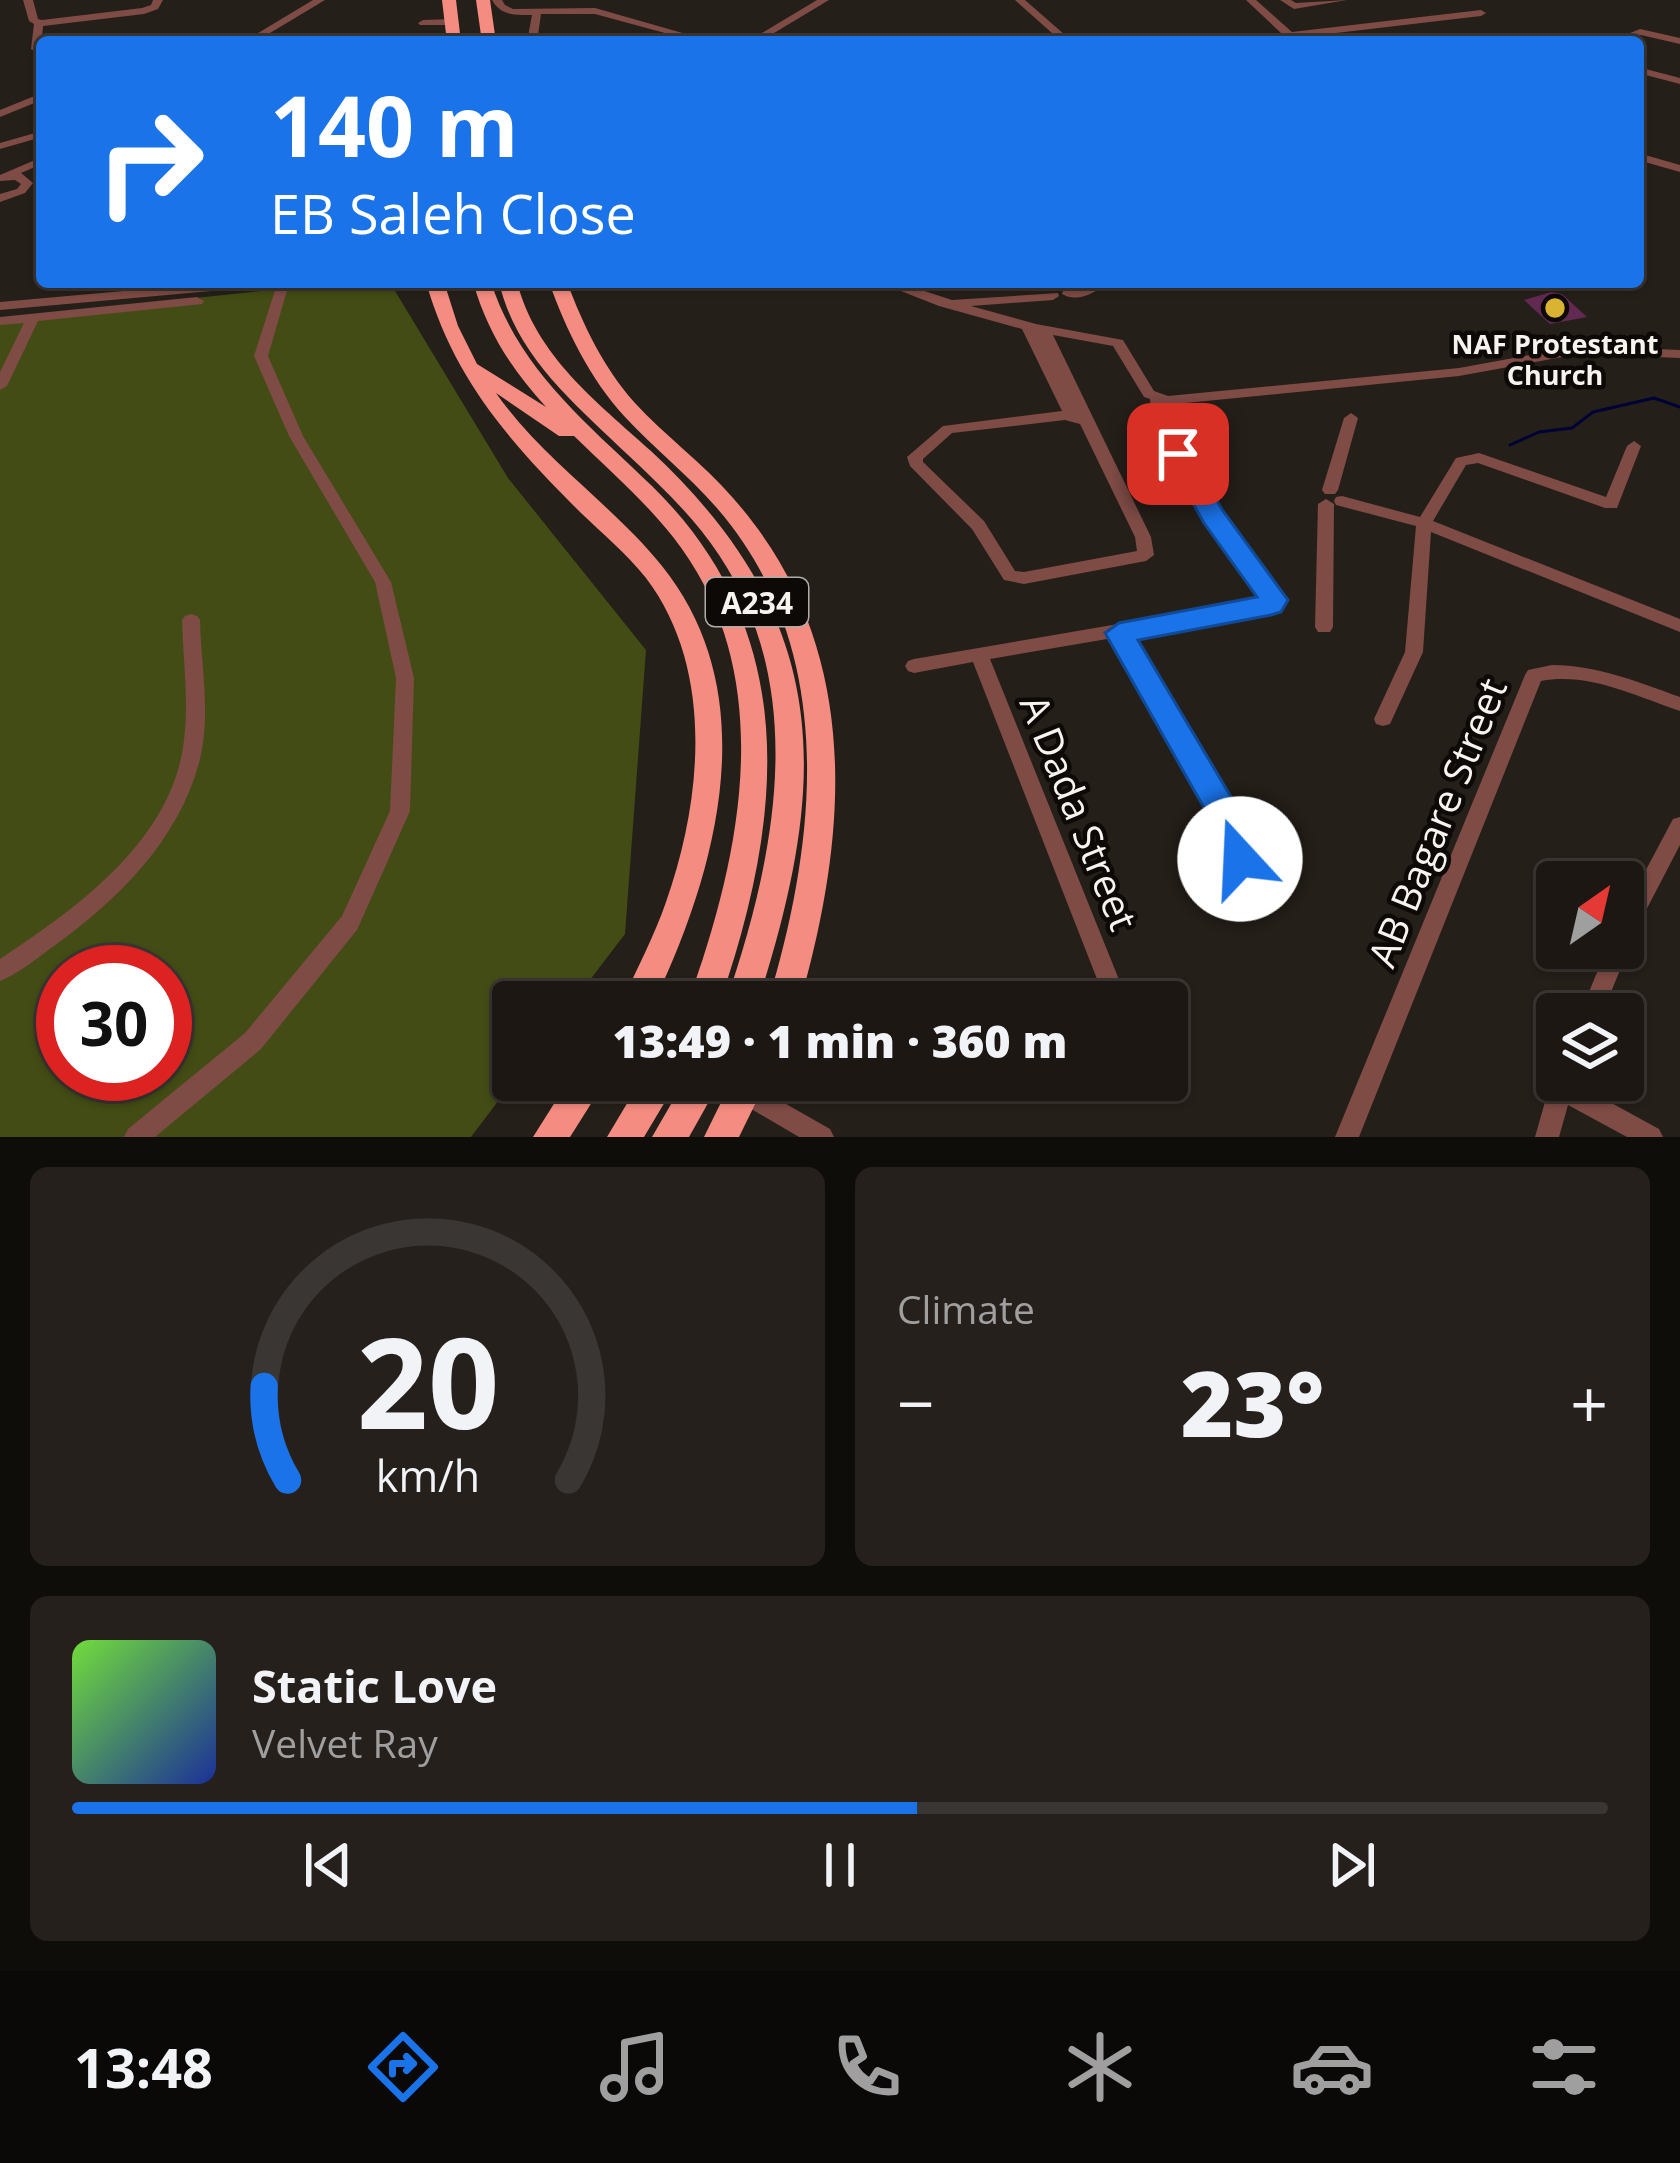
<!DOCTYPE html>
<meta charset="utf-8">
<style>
body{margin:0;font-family:"Open Sans",sans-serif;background:#25201c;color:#f1f3f6;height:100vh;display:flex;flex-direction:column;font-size:45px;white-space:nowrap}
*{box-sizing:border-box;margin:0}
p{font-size:39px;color:#a09fa0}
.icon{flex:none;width:66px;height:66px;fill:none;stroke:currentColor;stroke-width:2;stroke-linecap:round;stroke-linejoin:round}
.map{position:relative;height:1137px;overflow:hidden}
.details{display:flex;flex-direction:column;gap:30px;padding:30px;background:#0f0d0a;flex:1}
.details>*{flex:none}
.banner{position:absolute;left:36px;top:36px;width:1608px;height:252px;border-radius:12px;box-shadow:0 3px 9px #0004,0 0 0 3px #3a3633;background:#1a73e8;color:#fff;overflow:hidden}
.needle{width:78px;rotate:34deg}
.buttons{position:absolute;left:1536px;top:861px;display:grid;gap:24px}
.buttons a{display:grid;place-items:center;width:108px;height:108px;border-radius:12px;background:#1c1713;box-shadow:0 3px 9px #0004,0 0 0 3px #3a3633;font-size:60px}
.speed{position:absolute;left:36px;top:945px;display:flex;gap:24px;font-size:60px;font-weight:700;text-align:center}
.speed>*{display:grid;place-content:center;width:156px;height:156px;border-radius:50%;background:#1c1713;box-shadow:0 3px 9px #0004,0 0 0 3px #3a3633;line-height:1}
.speed .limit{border:18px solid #d22;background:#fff;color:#111}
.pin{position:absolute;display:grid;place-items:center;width:102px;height:102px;color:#fff;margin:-51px;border-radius:24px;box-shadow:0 6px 18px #0006}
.me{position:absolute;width:132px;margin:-66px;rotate:340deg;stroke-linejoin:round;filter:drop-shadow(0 0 9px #0008)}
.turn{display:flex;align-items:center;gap:42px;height:252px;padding:0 36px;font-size:54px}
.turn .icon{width:156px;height:156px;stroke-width:2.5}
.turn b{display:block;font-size:84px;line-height:102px}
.big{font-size:90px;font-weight:800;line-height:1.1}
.details .widget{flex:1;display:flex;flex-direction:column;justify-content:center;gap:18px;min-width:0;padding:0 42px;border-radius:18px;background:#25201c}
.details .dial{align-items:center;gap:0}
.dial svg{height:312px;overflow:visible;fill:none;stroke:#3a3633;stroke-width:7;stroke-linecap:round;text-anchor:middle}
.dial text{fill:#f1f3f6;stroke:none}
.song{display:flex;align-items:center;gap:36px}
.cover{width:144px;height:144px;border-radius:18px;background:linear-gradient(135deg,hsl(100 70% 55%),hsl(230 70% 35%))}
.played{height:12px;border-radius:6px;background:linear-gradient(90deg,#1a73e8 55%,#3a3633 55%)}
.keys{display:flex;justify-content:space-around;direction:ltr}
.heat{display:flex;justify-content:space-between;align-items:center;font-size:66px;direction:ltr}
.details .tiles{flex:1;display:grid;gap:30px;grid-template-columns:1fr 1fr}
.widget:last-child{grid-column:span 2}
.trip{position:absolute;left:492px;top:981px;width:696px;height:120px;border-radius:12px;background:#1c1713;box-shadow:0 3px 9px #0004,0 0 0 3px #3a3633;font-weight:800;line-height:120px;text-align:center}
.dock{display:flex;height:192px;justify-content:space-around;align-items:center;background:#0b0908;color:#a09fa0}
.dock .icon{width:84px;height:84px}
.dock .active{color:#1a73e8}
.dock b{font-size:54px;color:#f1f3f6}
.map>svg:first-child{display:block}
.green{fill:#424c14;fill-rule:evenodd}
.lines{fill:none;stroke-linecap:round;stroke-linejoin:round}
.stream{stroke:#000236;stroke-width:3}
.building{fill:#622953}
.minor{fill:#7f4b45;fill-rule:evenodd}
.highway{fill:#f58c81;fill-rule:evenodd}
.route{fill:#1a73e8;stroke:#114b97;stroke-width:3}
.poi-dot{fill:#dbb333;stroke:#0c0907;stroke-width:4.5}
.labels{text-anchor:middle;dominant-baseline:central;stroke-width:9;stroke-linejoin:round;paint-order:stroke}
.far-poi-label{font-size:27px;font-weight:bold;fill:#f7f3ef;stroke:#0c0907}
.shield{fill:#0c0907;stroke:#b0ada9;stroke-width:3}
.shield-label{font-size:30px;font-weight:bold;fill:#f7f3ef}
.near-street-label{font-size:39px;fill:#f7f3ef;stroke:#0c0907}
</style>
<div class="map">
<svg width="1680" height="1137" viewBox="0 0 1680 1137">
<rect width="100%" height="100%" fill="#251f19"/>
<!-- green -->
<path class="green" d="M345 282H387L395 291 508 478 646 650 625 934 573 1002H513L514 1080 471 1137H0V319ZM63 972H165V1074H63Z"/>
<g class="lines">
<!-- stream -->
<polyline class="stream" points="1510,445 1539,432 1572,428 1593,412 1654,398 1680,407"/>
</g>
<!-- building -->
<polygon class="building" points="1551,292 1562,294 1587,317 1550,324 1524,300"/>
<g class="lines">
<!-- minor -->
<g class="minor">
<polygon points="23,0 33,0 38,19 42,20 142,8 151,5 153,0 163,0 158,9 144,14 43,26 41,49 36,52 31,49 34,24 29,21"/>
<polygon points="313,0 325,0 255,42 243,42"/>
<path d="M492 0H502L505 5 513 9 595 8 714 42H698L595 14H541L537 42H527L532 15C515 15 501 16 492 0Z"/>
<polygon points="817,0 829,0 759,42 747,42"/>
<polygon points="1015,0 1025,0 1073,42 1062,42 1058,38 1023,42 1053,34"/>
<polygon points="1246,0 1256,0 1292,32 1481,10 1486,13 1481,16 1260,42 1230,42 1235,39 1282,34"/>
<polygon points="1280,0 1291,0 1296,3 1347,0 1294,9"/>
<polygon points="423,20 453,19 458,22 453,25 420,25 418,23"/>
<polygon points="1640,29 1680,38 1680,44 1641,35 1622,42 1608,42"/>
<polygon points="193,34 208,42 167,42 169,40"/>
<polygon points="1638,67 1680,78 1680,84 1638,73"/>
<polygon points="42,93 42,100 0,117 0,110"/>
<polygon points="42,131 42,137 0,149 0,143"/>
<polygon points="1638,153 1680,165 1680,172 1638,160"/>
<polygon points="42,157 42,164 21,173 33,183 25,193 0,202 0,194 17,189 21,184 15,180 0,181 0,175"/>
<polygon points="225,282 263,283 257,287 0,310 0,302"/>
<path d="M878 282H897L952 300 1058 293 1059 296 1053 300 971 306 1036 324 1123 340 1154 391 1168 396 1459 368 1579 346 1680 350V358L1579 354 1459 376 1165 405C1170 462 1250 546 1282 595L1277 608 1271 610 1129 635 1247 834 1249 885 1246 891 1239 894 1232 891 1229 885 1227 835 1113 638 990 659 1126 997 1124 1002H1106L973 662 914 673 908 671 905 666 908 661 914 659 1264 599 1265 596C1228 548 1154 459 1150 399L1144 397 1113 346 1053 335 1151 537 1154 555 1146 561 1024 584 1004 580 972 529 910 466 907 457 943 426 1062 411 1022 329 939 306ZM1065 420 1080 424 1135 537 1137 551 1024 572 1015 571 984 521 923 462V459L952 433Z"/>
<path d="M1093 282H1108C1096 293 1077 303 1062 294L1063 291 1084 288Z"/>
<polygon points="282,283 288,287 268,356 303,436 391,582 414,678 410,811 357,930 261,1049 155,1137 124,1137 128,1129 245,1033 342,916 390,811 396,678 375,582 289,436 254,356 276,287"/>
<polygon points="197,297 204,301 202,304 38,321 7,386 0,390 0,372 24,323 0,325 0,317"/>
<polygon points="1351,413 1358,418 1338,490 1335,494 1325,494 1322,490 1344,418"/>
<polygon points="1634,441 1641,446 1617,508 1605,508 1478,463 1466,465 1433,521 1680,619 1680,632 1431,532 1423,652 1390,724 1383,726 1376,724 1374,719 1405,652 1416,526 1336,505 1334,501 1336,497 1342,496 1420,517 1456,458 1479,453 1606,497 1627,446"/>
<polygon points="1326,499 1334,504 1333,627 1330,632 1318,632 1315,627 1318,504"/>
<path d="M191 614 197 616 200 620C201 665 211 715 200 759 180 839 119 899 54 946 37 958 20 973 0 981V959C77 908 173 840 184 740 189 700 183 660 182 620L185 616Z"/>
<path d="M1552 665C1597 665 1638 682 1680 697V711C1635 696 1589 672 1541 681L1359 1137H1335L1525 675 1528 670Z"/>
<polygon points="1680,817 1680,845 1630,941 1626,942 1629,948 1602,1014 1580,1014 1607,948 1623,948 1623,913 1673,819"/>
<polygon points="1557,1072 1557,1080 1575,1080 1575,1083 1659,1129 1663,1137 1627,1137 1568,1105 1559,1137 1535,1137 1549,1088"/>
<polygon points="744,1080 830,1129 834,1137 799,1137 736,1100 732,1092 736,1084"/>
</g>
<!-- highway -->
<g class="highway">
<polygon points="442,0 456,0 461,42 447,42"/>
<polygon points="476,0 490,0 496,42 482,42"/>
<path d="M426 282H444L458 326 477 364 546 407C511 369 487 331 473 282H491C519 370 588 424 652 486 803 634 783 818 720 1002H688C740 859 778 684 682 549 652 507 611 472 574 436H559L496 393C542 459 612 504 662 566 765 694 718 868 654 1002H622C637 968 654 937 666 902 702 800 715 669 646 578 627 554 603 534 581 513 510 442 454 380 426 282Z"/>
<path d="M499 282H517C536 356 597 402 651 451 833 621 830 777 758 1002H726C775 858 810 691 719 555 694 517 660 485 627 454 575 404 516 356 499 282Z"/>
<path d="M549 282H567C583 325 604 368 634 402 665 436 703 463 733 498 862 644 850 827 800 1002H768C818 837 838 647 716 507 688 475 654 448 625 417 590 379 566 330 549 282Z"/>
<polygon points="569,1080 606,1080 570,1137 533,1137"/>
<polygon points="641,1080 678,1080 644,1137 607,1137"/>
<polygon points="685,1080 721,1080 689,1137 652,1137"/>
<polygon points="732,1080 767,1080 739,1137 704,1137"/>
</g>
</g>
<!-- route -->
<polygon class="route" points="1178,446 1187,449 1223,511 1288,600 1281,612 1271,615 1138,640 1253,834 1256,859 1251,869 1240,873 1228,869 1220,836 1105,633 1119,623 1257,597 1204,523 1165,454"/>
<!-- markers -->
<circle class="poi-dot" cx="1555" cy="308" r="12"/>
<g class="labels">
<!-- far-poi labels -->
<g class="far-poi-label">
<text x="1555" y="343">NAF Protestant<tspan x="1555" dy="31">Church</tspan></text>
</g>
<!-- shield labels -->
<rect class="shield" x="706" y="578" width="102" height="48" rx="9"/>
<g class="shield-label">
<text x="757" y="602">A234</text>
</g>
<!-- near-street labels -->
<g class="near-street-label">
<text transform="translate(1080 812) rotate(68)">A Dada Street</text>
<text transform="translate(1436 822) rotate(-68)">AB Bagare Street</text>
</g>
</g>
</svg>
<div class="buttons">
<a><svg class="needle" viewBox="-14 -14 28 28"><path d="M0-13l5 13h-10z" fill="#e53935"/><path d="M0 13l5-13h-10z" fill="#a09fa0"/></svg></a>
<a><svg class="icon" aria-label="layers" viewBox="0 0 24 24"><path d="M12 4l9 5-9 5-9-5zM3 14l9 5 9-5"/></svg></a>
</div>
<div class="speed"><div class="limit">30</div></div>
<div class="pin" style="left:1178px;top:454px;background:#d93025"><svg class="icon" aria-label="arrive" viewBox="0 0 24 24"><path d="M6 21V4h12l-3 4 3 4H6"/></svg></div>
<svg class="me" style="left:1240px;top:859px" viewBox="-20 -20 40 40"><circle r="19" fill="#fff"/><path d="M0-13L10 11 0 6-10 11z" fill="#1a73e8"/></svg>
<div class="trip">13:49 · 1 min · 360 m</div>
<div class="banner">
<div class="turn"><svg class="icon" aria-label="right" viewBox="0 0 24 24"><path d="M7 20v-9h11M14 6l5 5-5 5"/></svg><div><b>140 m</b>EB Saleh Close</div></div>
</div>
</div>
<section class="details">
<div class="tiles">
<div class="widget dial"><svg viewBox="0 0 100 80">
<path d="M14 69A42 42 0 1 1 86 69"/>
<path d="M14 69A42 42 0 0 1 8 45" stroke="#1a73e8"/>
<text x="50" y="56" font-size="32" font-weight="700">20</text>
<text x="50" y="72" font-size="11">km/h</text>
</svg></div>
<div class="widget"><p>Climate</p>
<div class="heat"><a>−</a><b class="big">23°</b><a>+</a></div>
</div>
<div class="widget">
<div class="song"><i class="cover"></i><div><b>Static Love</b><p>Velvet Ray</p></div></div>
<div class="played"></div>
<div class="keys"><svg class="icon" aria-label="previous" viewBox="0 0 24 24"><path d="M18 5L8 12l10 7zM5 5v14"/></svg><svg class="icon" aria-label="pause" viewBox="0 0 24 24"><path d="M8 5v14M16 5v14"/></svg><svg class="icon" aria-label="next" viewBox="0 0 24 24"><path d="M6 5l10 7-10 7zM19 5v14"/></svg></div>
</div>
</div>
</section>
<nav class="dock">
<b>13:48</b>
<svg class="icon active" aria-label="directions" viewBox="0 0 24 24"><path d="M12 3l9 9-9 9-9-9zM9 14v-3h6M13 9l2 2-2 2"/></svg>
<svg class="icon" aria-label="music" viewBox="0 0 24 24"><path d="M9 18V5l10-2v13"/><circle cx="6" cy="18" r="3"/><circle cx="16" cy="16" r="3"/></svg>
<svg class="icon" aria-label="phone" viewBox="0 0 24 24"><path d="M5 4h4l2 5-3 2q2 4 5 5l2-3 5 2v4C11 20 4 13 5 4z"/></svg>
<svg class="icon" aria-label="climate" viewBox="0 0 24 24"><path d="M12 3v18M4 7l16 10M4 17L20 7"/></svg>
<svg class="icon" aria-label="car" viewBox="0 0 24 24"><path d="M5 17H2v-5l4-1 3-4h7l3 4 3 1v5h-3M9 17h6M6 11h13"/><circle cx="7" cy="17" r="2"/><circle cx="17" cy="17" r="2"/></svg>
<svg class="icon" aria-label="filters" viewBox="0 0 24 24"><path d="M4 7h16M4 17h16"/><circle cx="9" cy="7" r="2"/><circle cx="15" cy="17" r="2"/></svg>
</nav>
